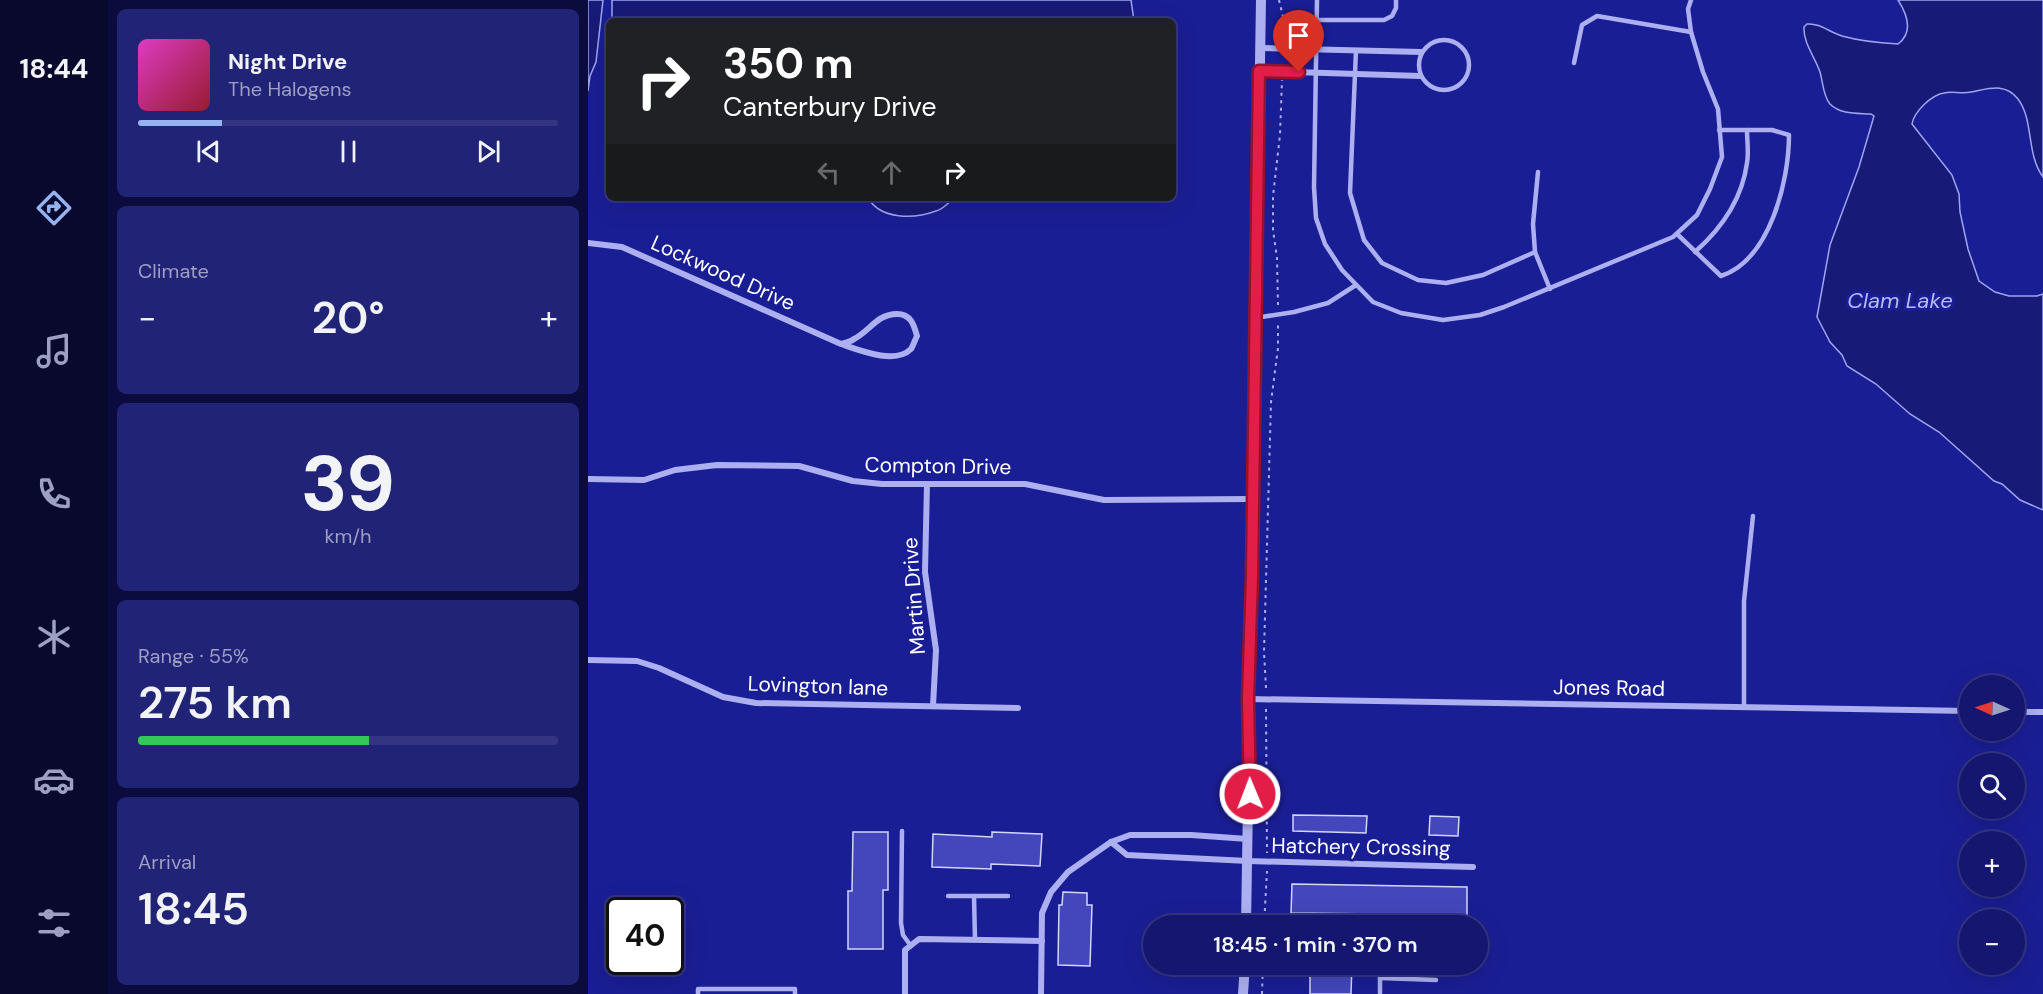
<!DOCTYPE html>
<meta charset="utf-8">
<style>
body{margin:0;font-family:"DM Sans",sans-serif;background:#212377;color:#f1f3f6;height:100vh;display:flex;flex-direction:column;font-size:22px;white-space:nowrap}
*{box-sizing:border-box;margin:0}
p{font-size:20px;color:#9d9fc3}
.icon{flex:none;width:33px;height:33px;fill:none;stroke:currentColor;stroke-width:2;stroke-linecap:round;stroke-linejoin:round}
.map{position:relative;flex:1;overflow:hidden}
.side{display:flex;flex-direction:column;gap:9px;padding:9px;background:#0b0c3d;width:480px}
.side>*{flex:none}
.top-card{position:absolute;left:18px;top:18px;width:570px;height:183px;border-radius:9px;box-shadow:0 6px 24px #0002,0 0 0 2px #333582;background:#202124;color:#fff;overflow:hidden}
.needle{width:39px;rotate:273deg}
.fabs{position:absolute;left:1371px;top:675px;display:grid;gap:12px}
.fabs a{display:grid;place-items:center;width:66px;height:66px;border-radius:50%;background:#14166f;box-shadow:0 6px 24px #0002,0 0 0 2px #333582;font-size:30px}
.speed{position:absolute;left:18px;top:897px;display:flex;gap:12px;font-size:30px;font-weight:700;text-align:center}
.speed>*{display:grid;place-content:center;width:78px;height:78px;border-radius:50%;background:#14166f;box-shadow:0 6px 24px #0002,0 0 0 2px #333582;line-height:1}
.speed .limit{border:3px solid #111;border-radius:9px;background:#fff;color:#111}
.pin{position:absolute;display:grid;place-items:center;width:51px;height:51px;color:#fff;margin:-62px -26px;border-radius:50% 50% 50% 0;rotate:-45deg;box-shadow:0 0 6px #0007}
.pin .icon{rotate:45deg}
.me{position:absolute;width:66px;margin:-33px;rotate:359deg;stroke-linejoin:round;filter:drop-shadow(0 0 4px #0008)}
.turn{display:flex;align-items:center;gap:21px;height:126px;padding:0 18px;font-size:27px}
.turn .icon{width:78px;height:78px;stroke-width:2.5}
.turn b{display:block;font-size:42px;line-height:51px}
.lanes{display:flex;align-items:center;height:57px;padding:0 18px;background:#0003;justify-content:center;gap:30px;direction:ltr}
.lanes .off{opacity:.35}
.big{font-size:45px;font-weight:600;line-height:1.1}
.side .widget{flex:1;display:flex;flex-direction:column;justify-content:center;gap:9px;min-width:0;padding:0 21px;border-radius:9px;background:#212377}
.side .dial{align-items:center;gap:0}
.dial b{font-size:78px;line-height:1}
.song{display:flex;align-items:center;gap:18px}
.cover{width:72px;height:72px;border-radius:9px;background:linear-gradient(135deg,hsl(310 70% 55%),hsl(350 70% 35%))}
.played{height:6px;border-radius:3px;background:linear-gradient(90deg,#95b2f1 20%,#333582 20%)}
.keys{display:flex;justify-content:space-around;direction:ltr}
.heat{display:flex;justify-content:space-between;align-items:center;font-size:33px;direction:ltr}
.charge{height:9px;border-radius:4px;background:linear-gradient(90deg,#34c759 55%,#333582 0)}
.trip{position:absolute;left:555px;top:915px;width:345px;height:60px;border-radius:30px;background:#14166f;box-shadow:0 6px 24px #0002,0 0 0 2px #333582;font-weight:600;line-height:60px;text-align:center}
main{display:flex;flex:1;min-height:0}
.tabs{display:flex;flex-direction:column;width:108px;justify-content:space-around;align-items:center;background:#08092c;color:#9d9fc3}
.tabs .icon{width:42px;height:42px}
.tabs .current{color:#95b2f1}
.tabs b{font-size:27px;color:#f1f3f6}
.map>svg:first-child{display:block}
.water{fill:#181a77;stroke:#9fa4f2;stroke-width:1.5}
.building{fill:#4347bb;stroke:#d3d5fb;stroke-width:1.5}
.lines{fill:none;stroke-linecap:round;stroke-linejoin:round}
.path{stroke:#acaff0;stroke-width:2;stroke-dasharray:3 4.5;stroke-linecap:butt}
.service{stroke:#acaff0;stroke-width:4.5}
.minor{stroke:#acaff0;stroke-width:6}
.tertiary{stroke:#acaff0;stroke-width:10}
.route-casing{stroke:#92132f;stroke-width:15}
.route{stroke:#e11d48;stroke-width:10}
.labels{text-anchor:middle;dominant-baseline:central;stroke-width:6;stroke-linejoin:round;paint-order:stroke}
.street-label{font-size:21px;fill:#fff;stroke:#1a1e94}
.water-label{font-size:22px;font-style:italic;fill:#b8bbf6;stroke:#1a1e94}
</style>
<main>
<nav class="tabs">
<b>18:44</b>
<svg class="icon current" aria-label="directions" viewBox="0 0 24 24"><path d="M12 3l9 9-9 9-9-9zM9 14v-3h6M13 9l2 2-2 2"/></svg>
<svg class="icon" aria-label="music" viewBox="0 0 24 24"><path d="M9 18V5l10-2v13"/><circle cx="6" cy="18" r="3"/><circle cx="16" cy="16" r="3"/></svg>
<svg class="icon" aria-label="phone" viewBox="0 0 24 24"><path d="M5 4h4l2 5-3 2q2 4 5 5l2-3 5 2v4C11 20 4 13 5 4z"/></svg>
<svg class="icon" aria-label="climate" viewBox="0 0 24 24"><path d="M12 3v18M4 7l16 10M4 17L20 7"/></svg>
<svg class="icon" aria-label="car" viewBox="0 0 24 24"><path d="M5 17H2v-5l4-1 3-4h7l3 4 3 1v5h-3M9 17h6M6 11h13"/><circle cx="7" cy="17" r="2"/><circle cx="17" cy="17" r="2"/></svg>
<svg class="icon" aria-label="filters" viewBox="0 0 24 24"><path d="M4 7h16M4 17h16"/><circle cx="9" cy="7" r="2"/><circle cx="15" cy="17" r="2"/></svg>
</nav>
<section class="side">
<div class="widget">
<div class="song"><i class="cover"></i><div><b>Night Drive</b><p>The Halogens</p></div></div>
<div class="played"></div>
<div class="keys"><svg class="icon" aria-label="previous" viewBox="0 0 24 24"><path d="M18 5L8 12l10 7zM5 5v14"/></svg><svg class="icon" aria-label="pause" viewBox="0 0 24 24"><path d="M8 5v14M16 5v14"/></svg><svg class="icon" aria-label="next" viewBox="0 0 24 24"><path d="M6 5l10 7-10 7zM19 5v14"/></svg></div>
</div>
<div class="widget"><p>Climate</p>
<div class="heat"><a>−</a><b class="big">20°</b><a>+</a></div>
</div>
<div class="widget dial"><b>39</b><p>km/h</p></div>
<div class="widget"><p>Range · 55%</p><b class="big">275 km</b><div class="charge"></div></div>
<div class="widget"><p>Arrival</p><b class="big">18:45</b></div>
</section>
<div class="map">
<svg width="1455" height="994" viewBox="0 0 1455 994">
<rect width="100%" height="100%" fill="#1a1e94"/>
<!-- water -->
<g class="water">
<polygon points="0,0 15,0 8,62 2,76 0,91"/>
<polygon points="24,0 543,0 546,21 24,21"/>
<path d="M1310 0H1455V177C1438 154 1446 120 1430 99 1417 82 1400 89 1383 92 1374 94 1364 91 1356 93 1343 95 1326 112 1324 124L1364 175 1371 194 1372 212 1380 249 1391 281 1407 292 1421 296H1449L1455 294V510L1432 500 1414 484 1406 481 1351 432 1322 414 1288 384 1259 366 1254 355 1242 342 1229 317 1242 245 1271 167 1286 116 1283 114C1270 113 1253 115 1242 104 1235 96 1235 82 1232 72 1227 57 1215 43 1216 27L1219 24C1232 23 1241 32 1254 36 1272 41 1291 43 1310 44 1326 32 1319 14 1310 0Z"/>
<path d="M280 198H367C360 202 356 209 348 211 326 219 293 220 280 198Z"/>
</g>
<!-- building -->
<g class="building">
<polygon points="705,815 779,816 778,833 705,831"/>
<polygon points="842,816 871,817 870,836 841,835"/>
<polygon points="265,832 300,832 300,890 295,890 295,949 260,949 260,891 264,891"/>
<polygon points="404,832 454,834 452,866 403,864 403,869 344,867 345,834 404,837"/>
<polygon points="704,884 879,887 879,915 703,913"/>
<polygon points="475,892 499,893 499,905 504,905 502,966 470,965 471,905 474,905"/>
<polygon points="722,964 764,964 763,994 722,994"/>
</g>
<g class="lines">
<!-- path -->
<g class="path">
<polyline points="691,0 695,17 697,39"/>
<polyline points="690,305 689,258 685,230 685,196 692,135 694,80"/>
<polyline points="678,688 676,652 683,402 690,348 690,322"/>
<polyline points="678,709 679,853"/>
<polyline points="676,926 679,871"/>
<polyline points="674,994 675,964"/>
</g>
<!-- service -->
<g class="service">
<polyline points="729,0 726,187 728,218 737,244 754,270 785,302 813,313 855,320 892,315 916,307 1085,237 1109,215 1122,189 1134,157 1130,109 1115,72 1103,32 1100,9 1103,0"/>
<polyline points="729,20 796,20 804,16 808,8 808,0"/>
<circle cx="856" cy="65" r="25"/>
<polyline points="768,50 762,193 776,240 794,263 830,280 858,283 895,275 947,252"/>
<polyline points="986,63 994,25 1009,16 1103,32"/>
<polyline points="950,172 945,224 947,252 962,289"/>
<path d="M1089 234 1133 276C1182 260 1201 181 1201 135L1184 130H1131"/>
<path d="M1107 252C1134 228 1154 200 1159 163 1161 153 1159 141 1159 130"/>
<polyline points="667,318 706,312 740,303 768,285"/>
<polyline points="1156,707 1156,601 1165,516"/>
<polyline points="314,831 313,923 315,935 323,946"/>
<polyline points="360,896 420,896"/>
<polyline points="386,896 387,940"/>
<polyline points="792,964 792,978 848,980"/>
<polyline points="792,993 792,978"/>
<polyline points="110,994 110,989 207,989 207,994"/>
</g>
<!-- minor -->
<g class="minor">
<polyline points="672,48 833,52"/>
<polyline points="672,71 832,76"/>
<path d="M0 243 34 247 253 344C271 350 307 365 323 349 325 346 327 340 329 336 326 325 323 314 309 314 289 314 282 331 266 339 262 342 257 343 253 344"/>
<polyline points="0,479 56,480 87,470 129,465 211,466 265,481 294,484 437,484 516,500 665,499"/>
<polyline points="339,484 337,572 348,650 345,706"/>
<polyline points="0,660 49,661 71,668 135,697 168,703 430,708"/>
<polyline points="660,699 1382,711"/>
<polyline points="1426,712 1455,712"/>
<polyline points="523,842 539,855 660,861 885,867"/>
<polyline points="317,994 317,950 331,939 454,941"/>
<polyline points="453,994 454,913 463,892 480,872 523,842 542,835 603,835 660,839"/>
</g>
<!-- tertiary -->
<g class="tertiary">
<polyline points="658,926 673,0"/>
<polyline points="655,994 657,964"/>
</g>
</g>
<g class="lines">
<defs>
<polyline id="route" points="662,794 660,699 664,576 671,71 711,72"/>
</defs>
<!-- route casing -->
<use href="#route" class="route-casing"/>
<!-- route -->
<use href="#route" class="route"/>
</g>
<g class="labels">
<!-- street labels -->
<g class="street-label">
<text transform="translate(135 273) rotate(24)">Lockwood Drive</text>
<text transform="translate(350 466) rotate(1)">Compton Drive</text>
<text transform="translate(326 596) rotate(-94)">Martin Drive</text>
<text transform="translate(230 686) rotate(2)">Lovington lane</text>
<text transform="translate(1021 688) rotate(1)">Jones Road</text>
<text transform="translate(773 847) rotate(1)">Hatchery Crossing</text>
</g>
<!-- water labels -->
<g class="water-label">
<text x="1312" y="300">Clam Lake</text>
</g>
</g>
</svg>
<div class="fabs">
<a><svg class="needle" viewBox="-14 -14 28 28"><path d="M0-13l5 13h-10z" fill="#e53935"/><path d="M0 13l5-13h-10z" fill="#9d9fc3"/></svg></a>
<a><svg class="icon" aria-label="search" viewBox="0 0 24 24"><circle cx="10" cy="10" r="6"/><path d="M15 15l6 6"/></svg></a>
<a>+</a>
<a>−</a>
</div>
<div class="speed"><div class="limit">40</div></div>
<div class="pin" style="left:711px;top:72px;background:#d93025"><svg class="icon" aria-label="arrive" viewBox="0 0 24 24"><path d="M6 21V4h12l-3 4 3 4H6"/></svg></div>
<svg class="me" style="left:662px;top:794px" viewBox="-20 -20 40 40"><circle r="17" fill="#e11d48" stroke="#fff" stroke-width="3"/><path d="M0-11L8 9 0 5-8 9z" fill="#fff"/></svg>
<div class="trip">18:45 · 1 min · 370 m</div>
<div class="top-card">
<div class="turn"><svg class="icon" aria-label="right" viewBox="0 0 24 24"><path d="M7 20v-9h11M14 6l5 5-5 5"/></svg><div><b>350 m</b>Canterbury Drive</div></div>
<div class="lanes"><svg class="icon off" aria-label="left" viewBox="0 0 24 24"><path d="M17 20v-9H6M10 6l-5 5 5 5"/></svg><svg class="icon off" aria-label="ahead" viewBox="0 0 24 24"><path d="M12 20V5M6 11l6-6 6 6"/></svg><svg class="icon" aria-label="right" viewBox="0 0 24 24"><path d="M7 20v-9h11M14 6l5 5-5 5"/></svg></div>
</div>
</div>
</main>
